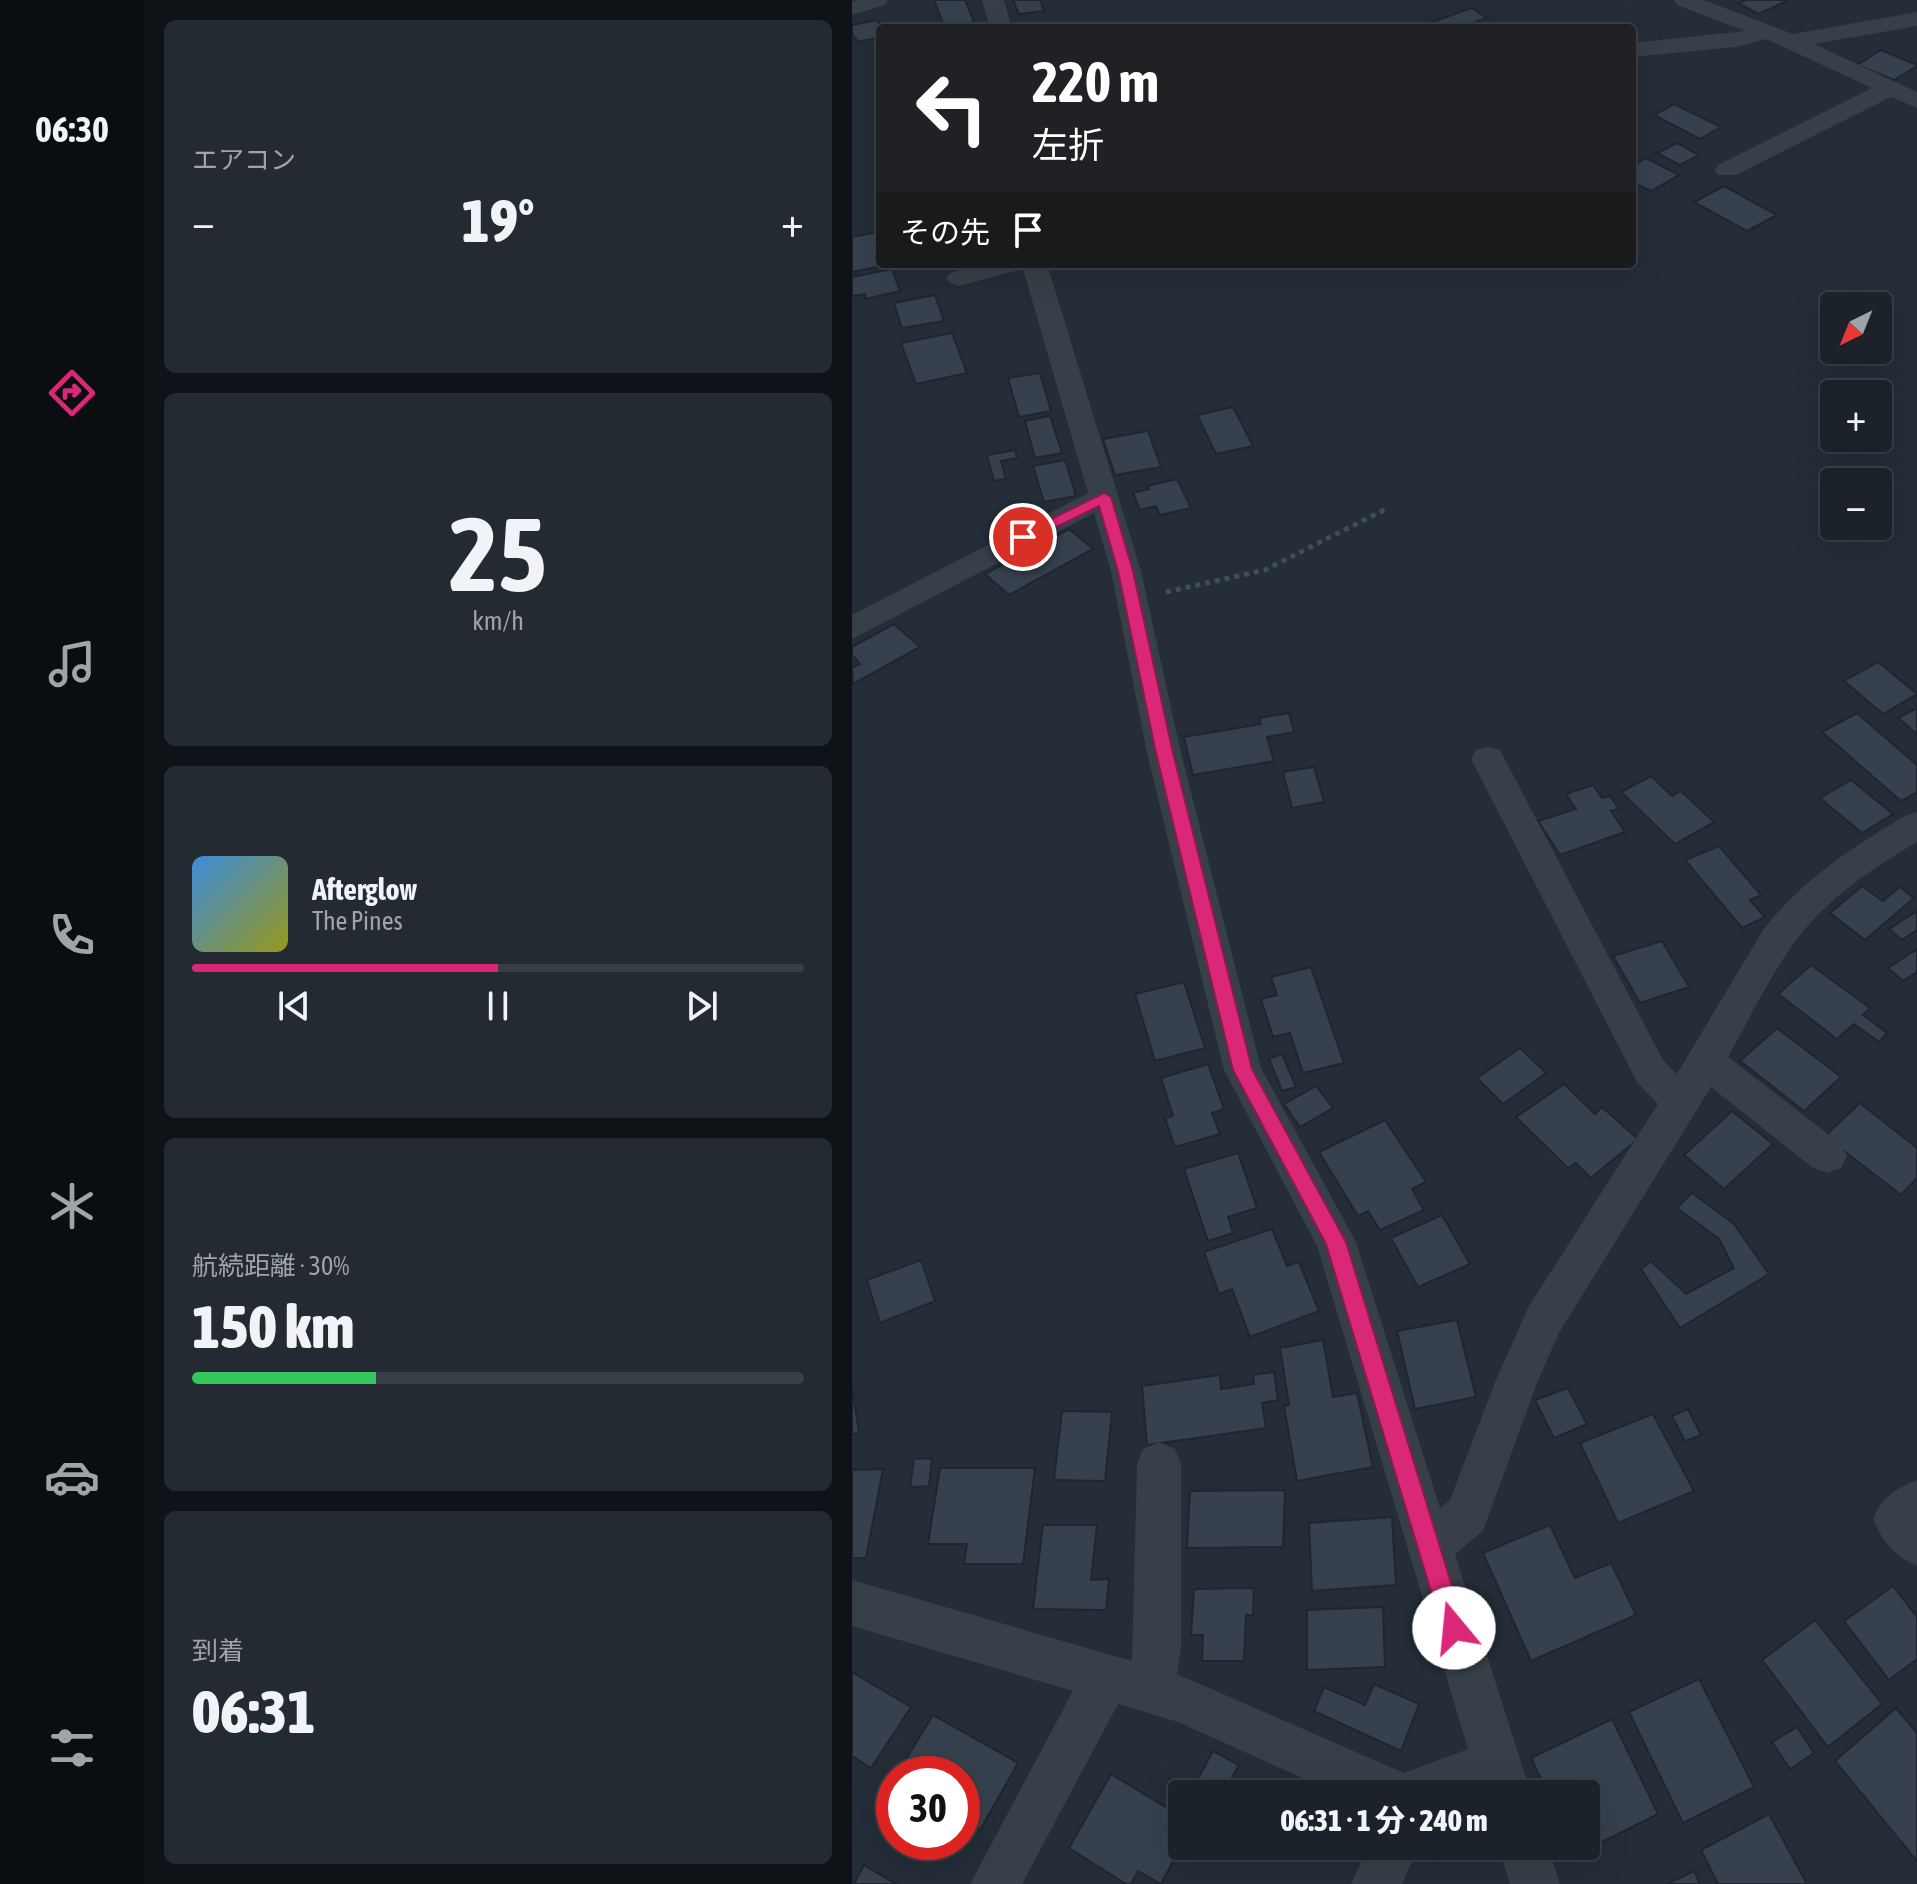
<!DOCTYPE html>
<html lang="ja">
<meta charset="utf-8">
<style>
body{margin:0;font-family:"Asap Condensed","Noto Sans JP",sans-serif;background:#242a32;color:#f1f3f6;height:100vh;display:flex;flex-direction:column;font-size:30px;white-space:nowrap}
*{box-sizing:border-box;margin:0}
p{font-size:26px;color:#a0a4a8}
.icon{flex:none;width:44px;height:44px;fill:none;stroke:currentColor;stroke-width:2;stroke-linecap:round;stroke-linejoin:round}
.map{position:relative;flex:1;overflow:hidden}
.drawer{display:flex;flex-direction:column;gap:20px;padding:20px;background:#0f1317;width:708px}
.drawer>*{flex:none}
.hud{position:absolute;left:24px;top:24px;width:760px;height:244px;border-radius:8px;box-shadow:0 8px 32px #0002,0 0 0 2px #393f47;background:#202124;color:#fff;overflow:hidden}
.needle{width:52px;rotate:223deg}
.controls{position:absolute;left:968px;top:292px;display:grid;gap:16px}
.controls a{display:grid;place-items:center;width:72px;height:72px;border-radius:8px;background:#1b222a;box-shadow:0 8px 32px #0002,0 0 0 2px #393f47;font-size:40px}
.speed{position:absolute;left:24px;top:1756px;display:flex;gap:16px;font-size:40px;font-weight:700;text-align:center}
.speed>*{display:grid;place-content:center;width:104px;height:104px;border-radius:50%;background:#1b222a;box-shadow:0 8px 32px #0002,0 0 0 2px #393f47;line-height:1}
.speed .limit{border:12px solid #d22;background:#fff;color:#111}
.pin{position:absolute;display:grid;place-items:center;width:68px;height:68px;color:#fff;margin:-34px;border:4px solid #fff;border-radius:50%;box-shadow:0 2px 8px #0007}
.me{position:absolute;width:88px;margin:-44px;rotate:343deg;stroke-linejoin:round;filter:drop-shadow(0 0 6px #0008)}
.turn{display:flex;align-items:center;gap:28px;height:168px;padding:0 24px;font-size:36px}
.turn .icon{width:104px;height:104px;stroke-width:2.5}
.turn b{display:block;font-size:56px;line-height:68px}
.then{display:flex;align-items:center;height:76px;padding:0 24px;background:#0003;gap:16px;font-size:30px}
.big{font-size:60px;font-weight:800;line-height:1.1}
.drawer .card{flex:1;display:flex;flex-direction:column;justify-content:center;gap:12px;min-width:0;padding:0 28px;border-radius:12px;background:#242a32}
.drawer .dial{align-items:center;gap:0}
.dial b{font-size:104px;line-height:1}
.song{display:flex;align-items:center;gap:24px}
.cover{width:96px;height:96px;border-radius:12px;background:linear-gradient(135deg,hsl(210 70% 55%),hsl(60 70% 35%))}
.played{height:8px;border-radius:4px;background:linear-gradient(90deg,#db2777 50%,#393f47 50%)}
.keys{display:flex;justify-content:space-around;direction:ltr}
.heat{display:flex;justify-content:space-between;align-items:center;font-size:44px;direction:ltr}
.charge{height:12px;border-radius:6px;background:linear-gradient(90deg,#34c759 30%,#393f47 0)}
.trip{position:absolute;left:316px;top:1780px;width:432px;height:80px;border-radius:8px;background:#1b222a;box-shadow:0 8px 32px #0002,0 0 0 2px #393f47;font-weight:800;line-height:80px;text-align:center}
main{display:flex;flex:1;min-height:0}
.dock{display:flex;flex-direction:column;width:144px;justify-content:space-around;align-items:center;background:#0b0e11;color:#a0a4a8}
.dock .icon{width:56px;height:56px}
.dock .on{color:#db2777}
.dock b{font-size:36px;color:#f1f3f6}
.map>svg:first-child{display:block}
.building{fill:#37414e;stroke:#1f262f;stroke-width:2}
.lines{fill:none;stroke-linecap:round;stroke-linejoin:round}
.path{stroke:#3f5051;stroke-width:5;stroke-dasharray:5 5;stroke-linecap:butt}
.minor{fill:#373f48;fill-rule:evenodd}
.route{fill:#db2777;stroke:#8e194d;stroke-width:2}
</style>
<main>
<nav class="dock">
<b>06:30</b>
<svg class="icon on" aria-label="directions" viewBox="0 0 24 24"><path d="M12 3l9 9-9 9-9-9zM9 14v-3h6M13 9l2 2-2 2"/></svg>
<svg class="icon" aria-label="music" viewBox="0 0 24 24"><path d="M9 18V5l10-2v13"/><circle cx="6" cy="18" r="3"/><circle cx="16" cy="16" r="3"/></svg>
<svg class="icon" aria-label="phone" viewBox="0 0 24 24"><path d="M5 4h4l2 5-3 2q2 4 5 5l2-3 5 2v4C11 20 4 13 5 4z"/></svg>
<svg class="icon" aria-label="climate" viewBox="0 0 24 24"><path d="M12 3v18M4 7l16 10M4 17L20 7"/></svg>
<svg class="icon" aria-label="car" viewBox="0 0 24 24"><path d="M5 17H2v-5l4-1 3-4h7l3 4 3 1v5h-3M9 17h6M6 11h13"/><circle cx="7" cy="17" r="2"/><circle cx="17" cy="17" r="2"/></svg>
<svg class="icon" aria-label="filters" viewBox="0 0 24 24"><path d="M4 7h16M4 17h16"/><circle cx="9" cy="7" r="2"/><circle cx="15" cy="17" r="2"/></svg>
</nav>
<section class="drawer">
<div class="card"><p>エアコン</p>
<div class="heat"><a>−</a><b class="big">19°</b><a>+</a></div>
</div>
<div class="card dial"><b>25</b><p>km/h</p></div>
<div class="card">
<div class="song"><i class="cover"></i><div><b>Afterglow</b><p>The Pines</p></div></div>
<div class="played"></div>
<div class="keys"><svg class="icon" aria-label="previous" viewBox="0 0 24 24"><path d="M18 5L8 12l10 7zM5 5v14"/></svg><svg class="icon" aria-label="pause" viewBox="0 0 24 24"><path d="M8 5v14M16 5v14"/></svg><svg class="icon" aria-label="next" viewBox="0 0 24 24"><path d="M6 5l10 7-10 7zM19 5v14"/></svg></div>
</div>
<div class="card"><p>航続距離 · 30%</p><b class="big">150 km</b><div class="charge"></div></div>
<div class="card"><p>到着</p><b class="big">06:31</b></div>
</section>
<div class="map">
<svg width="1065" height="1884" viewBox="0 0 1065 1884">
<rect width="100%" height="100%" fill="#242d38"/>
<!-- building -->
<g class="building">
<polygon points="82,0 113,0 122,22 113,24 115,28 93,28"/>
<polygon points="161,0 188,0 192,11 167,14"/>
<polygon points="894,0 932,0 935,1 906,14 886,3"/>
<polygon points="619,8 635,18 617,24 620,28 570,26"/>
<polygon points="25,20 30,28 28,37 6,42 0,33 0,25"/>
<polygon points="1029,50 1065,65 1065,66 1042,80 1005,65"/>
<polygon points="822,104 869,127 848,139 802,115"/>
<polygon points="825,143 847,155 828,165 805,153"/>
<polygon points="794,158 827,175 799,191 780,182 780,167"/>
<polygon points="872,186 925,215 895,231 842,202"/>
<polygon points="26,232 28,264 39,264 0,272 0,237"/>
<polygon points="40,269 48,291 14,299 13,294 0,296 0,277"/>
<polygon points="83,295 92,321 50,328 42,303"/>
<polygon points="100,333 115,373 64,384 49,343"/>
<polygon points="188,373 199,411 167,417 156,378"/>
<polygon points="381,407 401,446 364,454 345,415"/>
<polygon points="198,416 210,453 183,458 173,421"/>
<polygon points="296,431 309,467 263,475 251,439"/>
<polygon points="163,450 165,458 149,461 154,479 142,481 135,455"/>
<polygon points="213,460 224,496 192,502 181,466"/>
<polygon points="325,479 339,508 308,515 304,506 288,510 281,493 297,489 295,486"/>
<polygon points="217,529 241,549 157,595 133,574"/>
<polygon points="42,624 68,647 1,684 0,668 8,664 0,655 0,647"/>
<polygon points="1026,662 1065,694 1031,714 992,681"/>
<polygon points="1065,708 1065,734 1046,718"/>
<polygon points="437,713 442,732 415,737 422,761 341,775 332,737 409,724 407,718"/>
<polygon points="1005,713 1065,765 1065,792 1049,801 970,732"/>
<polygon points="462,767 472,802 440,808 431,772"/>
<polygon points="799,776 820,796 829,791 862,822 823,844 769,792"/>
<polygon points="999,780 1041,814 1010,833 968,798"/>
<polygon points="741,785 750,798 758,796 767,809 759,811 773,832 708,855 686,821 724,809 714,794"/>
<polygon points="867,846 909,895 898,900 913,917 890,928 833,860"/>
<polygon points="1010,886 1031,901 1048,887 1062,898 1013,940 978,913"/>
<polygon points="1065,911 1065,930 1050,940 1037,929"/>
<polygon points="810,941 837,987 788,1003 761,956"/>
<polygon points="1065,949 1065,972 1051,981 1036,968"/>
<polygon points="959,965 1018,1008 1011,1015 1035,1033 1027,1042 1002,1024 985,1039 926,994"/>
<polygon points="459,967 492,1063 451,1073 438,1033 421,1037 409,999 425,995 419,977"/>
<polygon points="332,982 353,1048 303,1061 283,994"/>
<polygon points="925,1028 989,1077 952,1111 888,1061"/>
<polygon points="668,1048 694,1073 651,1104 625,1078"/>
<polygon points="430,1054 444,1087 430,1091 417,1059"/>
<polygon points="356,1064 372,1109 360,1113 368,1134 323,1147 313,1118 321,1116 309,1078"/>
<polygon points="712,1084 743,1114 750,1107 786,1139 739,1178 724,1163 716,1168 664,1117"/>
<polygon points="464,1086 481,1108 448,1127 432,1104"/>
<polygon points="1008,1103 1065,1148 1065,1178 1049,1195 973,1136"/>
<polygon points="880,1111 921,1144 872,1189 832,1155"/>
<polygon points="533,1120 574,1182 560,1189 572,1210 528,1230 516,1211 506,1216 467,1152"/>
<polygon points="386,1153 405,1208 376,1217 381,1233 356,1241 332,1169"/>
<polygon points="840,1193 882,1224 917,1274 828,1328 789,1269 799,1261 834,1294 882,1268 867,1239 825,1208"/>
<polygon points="590,1215 618,1264 566,1287 539,1238"/>
<polygon points="420,1229 435,1266 447,1262 467,1311 398,1337 380,1289 367,1294 352,1252"/>
<polygon points="69,1260 83,1301 28,1323 15,1280"/>
<polygon points="605,1320 624,1397 563,1409 545,1331"/>
<polygon points="471,1340 481,1397 505,1393 521,1467 445,1481 432,1406 437,1405 428,1348"/>
<polygon points="422,1372 426,1400 410,1403 414,1428 295,1445 290,1386 368,1375 369,1389 402,1384 401,1375"/>
<polygon points="0,1387 7,1432 0,1435"/>
<polygon points="716,1388 735,1424 702,1438 683,1400"/>
<polygon points="836,1409 849,1435 833,1441 820,1416"/>
<polygon points="210,1411 260,1412 253,1481 202,1480"/>
<polygon points="801,1414 842,1491 766,1523 728,1443"/>
<polygon points="80,1458 77,1486 58,1487 62,1459"/>
<polygon points="88,1468 183,1468 171,1564 112,1564 115,1544 76,1544"/>
<polygon points="31,1469 14,1558 0,1558 0,1470"/>
<polygon points="433,1490 431,1547 335,1548 338,1491"/>
<polygon points="540,1517 544,1585 460,1591 457,1523"/>
<polygon points="191,1525 245,1525 239,1580 257,1579 254,1610 181,1609"/>
<polygon points="698,1525 723,1578 759,1563 784,1615 679,1661 631,1553"/>
<polygon points="1041,1586 1065,1617 1065,1659 1037,1680 992,1621"/>
<polygon points="402,1588 401,1615 394,1615 392,1661 350,1661 351,1635 339,1635 342,1589"/>
<polygon points="531,1607 533,1667 455,1670 455,1610"/>
<polygon points="963,1620 1030,1704 976,1747 910,1660"/>
<polygon points="0,1672 59,1707 19,1768 0,1756"/>
<polygon points="847,1679 902,1787 831,1823 777,1712"/>
<polygon points="522,1684 567,1704 549,1751 462,1711 472,1687 513,1705"/>
<polygon points="1044,1708 1065,1733 1065,1861 983,1761"/>
<polygon points="81,1715 166,1763 128,1830 110,1819 110,1774 45,1774"/>
<polygon points="760,1719 806,1814 724,1855 719,1846 734,1846 734,1794 696,1794 679,1758"/>
<polygon points="945,1727 962,1753 938,1769 920,1742"/>
<polygon points="361,1751 387,1765 371,1794 355,1794 342,1786"/>
<polygon points="259,1774 330,1817 330,1844 309,1884 286,1871 279,1884 274,1884 217,1848"/>
<polygon points="917,1814 955,1884 866,1884 849,1850"/>
<polygon points="579,1846 626,1846 626,1847 586,1863"/>
<polygon points="12,1865 44,1884 2,1884"/>
<polygon points="842,1871 848,1884 815,1884"/>
</g>
<g class="lines">
<!-- path -->
<polyline class="path" points="314,592 413,570 536,508"/>
<!-- minor -->
<g class="minor">
<polygon points="5,0 36,0 33,5 0,15 0,2"/>
<polygon points="130,0 152,0 160,28 138,28"/>
<polygon points="822,0 852,0 941,34 1065,12 1065,26 962,44 1065,92 1065,108 1039,97 884,175 866,175 863,170 866,165 1020,88 914,39 884,47 780,57 780,43 893,31 825,5"/>
<path d="M131 264H195L289 571 329 753 409 1068 504 1242 588 1508 598 1500 643 1382 677 1306 806 1104 785 1082 619 759 624 750 636 747 648 750 811 1060 825 1074 911 930C950 880 999 848 1053 816L1065 812V842C1023 867 980 895 949 934 920 971 899 1016 876 1057L989 1144 995 1156 989 1168 975 1173 961 1168 859 1087 707 1333 685 1383 631 1531 603 1554 679 1794H486L326 1722 266 1704 170 1884H118L221 1691 0 1626V1580L280 1661 285 1464 291 1449 307 1442 323 1449 329 1464V1649L325 1674 552 1773 616 1749 465 1246 372 1070 295 753 259 571 242 513 0 639V615L236 493 171 269 107 286 98 283 94 278 98 273Z"/>
<path d="M1065 1480V1566C1043 1557 1030 1541 1021 1519 1029 1498 1044 1488 1065 1480Z"/>
<polygon points="516,1846 567,1846 550,1884 499,1884"/>
<polygon points="646,1846 696,1846 708,1884 658,1884"/>
</g>
</g>
<!-- route -->
<polygon class="route" points="252,493 259,497 281,571 321,753 400,1069 494,1242 613,1628 610,1636 602,1640 593,1636 590,1628 474,1244 381,1070 304,753 266,571 247,506 176,541 165,541 163,537"/>
</svg>
<div class="controls">
<a><svg class="needle" viewBox="-14 -14 28 28"><path d="M0-13l5 13h-10z" fill="#e53935"/><path d="M0 13l5-13h-10z" fill="#a0a4a8"/></svg></a>
<a>+</a>
<a>−</a>
</div>
<div class="speed"><div class="limit">30</div></div>
<div class="pin" style="left:171px;top:537px;background:#d93025"><svg class="icon" aria-label="arrive" viewBox="0 0 24 24"><path d="M6 21V4h12l-3 4 3 4H6"/></svg></div>
<svg class="me" style="left:602px;top:1628px" viewBox="-20 -20 40 40"><circle r="19" fill="#fff"/><path d="M0-13L10 11 0 6-10 11z" fill="#db2777"/></svg>
<div class="trip">06:31 · 1 分 · 240 m</div>
<div class="hud">
<div class="turn"><svg class="icon" aria-label="left" viewBox="0 0 24 24"><path d="M17 20v-9H6M10 6l-5 5 5 5"/></svg><div><b>220 m</b>左折</div></div>
<div class="then">その先<svg class="icon" aria-label="arrive" viewBox="0 0 24 24"><path d="M6 21V4h12l-3 4 3 4H6"/></svg></div>
</div>
</div>
</main>
